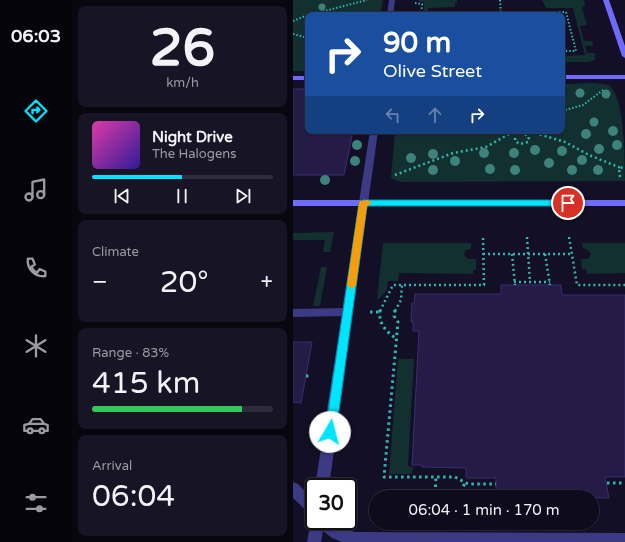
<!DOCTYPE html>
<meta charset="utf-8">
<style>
body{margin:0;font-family:"Varela Round",sans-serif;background:#171425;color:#f1f3f6;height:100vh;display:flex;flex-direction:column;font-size:15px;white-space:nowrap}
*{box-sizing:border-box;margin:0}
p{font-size:13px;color:#9b9ba3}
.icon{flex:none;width:22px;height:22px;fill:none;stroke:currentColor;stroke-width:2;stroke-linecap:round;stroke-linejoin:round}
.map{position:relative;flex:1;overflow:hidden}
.details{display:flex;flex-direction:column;gap:6px;padding:6px;background:#08060f;width:221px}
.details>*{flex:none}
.top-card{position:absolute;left:12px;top:12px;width:260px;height:122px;border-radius:8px;box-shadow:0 1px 3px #0004,0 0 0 1px #2e2b3b;background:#1a4fa0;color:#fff;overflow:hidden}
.speed{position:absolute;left:12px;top:478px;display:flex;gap:8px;font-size:20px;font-weight:700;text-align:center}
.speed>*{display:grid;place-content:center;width:52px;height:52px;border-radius:50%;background:#0e0b1c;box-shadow:0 1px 3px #0004,0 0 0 1px #2e2b3b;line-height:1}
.speed .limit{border:2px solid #111;border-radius:6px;background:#fff;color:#111}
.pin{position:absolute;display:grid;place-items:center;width:34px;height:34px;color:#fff;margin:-17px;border:2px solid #fff;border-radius:50%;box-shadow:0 1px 4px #0007}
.me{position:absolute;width:44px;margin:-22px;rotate:8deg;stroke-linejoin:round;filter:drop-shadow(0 0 3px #0008)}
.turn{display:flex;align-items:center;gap:14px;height:84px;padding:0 12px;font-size:18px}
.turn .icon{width:52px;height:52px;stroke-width:2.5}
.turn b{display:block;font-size:28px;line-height:34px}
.lanes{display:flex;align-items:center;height:38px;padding:0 12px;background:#0003;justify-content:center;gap:20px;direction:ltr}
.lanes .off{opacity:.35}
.big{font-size:30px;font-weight:600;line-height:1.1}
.details .card{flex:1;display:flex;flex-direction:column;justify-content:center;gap:6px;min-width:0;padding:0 14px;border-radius:8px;background:#171425}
.details .dial{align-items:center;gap:0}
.dial b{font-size:52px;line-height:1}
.song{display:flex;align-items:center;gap:12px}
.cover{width:48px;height:48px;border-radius:6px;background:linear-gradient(135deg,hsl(320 70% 55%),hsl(250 70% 35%))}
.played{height:4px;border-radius:2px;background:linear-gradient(90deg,#00e5ff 50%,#2e2b3b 50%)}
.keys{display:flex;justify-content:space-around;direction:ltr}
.heat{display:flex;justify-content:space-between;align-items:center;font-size:22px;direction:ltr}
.charge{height:6px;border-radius:3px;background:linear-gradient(90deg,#34c759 83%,#2e2b3b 0)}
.trip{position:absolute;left:76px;top:490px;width:230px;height:40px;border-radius:20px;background:#0e0b1c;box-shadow:0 1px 3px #0004,0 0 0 1px #2e2b3b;font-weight:600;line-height:40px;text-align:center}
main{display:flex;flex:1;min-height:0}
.menu{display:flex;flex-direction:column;width:72px;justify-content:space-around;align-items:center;background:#06040b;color:#9b9ba3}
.menu .icon{width:28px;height:28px}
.menu .on{color:#00e5ff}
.menu b{font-size:18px;color:#f1f3f6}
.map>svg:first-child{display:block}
.green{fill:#12302f}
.building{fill:#241b47;stroke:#3b2d73}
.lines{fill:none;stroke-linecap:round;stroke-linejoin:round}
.path-far2{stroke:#2fb8b0;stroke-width:2;stroke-dasharray:1.5 2;stroke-linecap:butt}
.path-far1{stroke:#2fb8b0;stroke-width:2.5;stroke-dasharray:2 3;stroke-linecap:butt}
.path{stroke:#2fb8b0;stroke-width:3;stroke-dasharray:2.5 3.5;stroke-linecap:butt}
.lane{fill:#3d3a85;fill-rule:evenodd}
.street{fill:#3d3a85;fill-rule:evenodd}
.secondary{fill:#6f6bff;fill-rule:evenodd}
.tree{fill:#3d827b}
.route{fill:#00e5ff;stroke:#0095a6}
.slow{fill:#f59e0b}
</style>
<main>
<nav class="menu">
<b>06:03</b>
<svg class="icon on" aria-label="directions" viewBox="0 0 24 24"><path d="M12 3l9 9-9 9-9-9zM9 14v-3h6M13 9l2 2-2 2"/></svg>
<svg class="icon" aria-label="music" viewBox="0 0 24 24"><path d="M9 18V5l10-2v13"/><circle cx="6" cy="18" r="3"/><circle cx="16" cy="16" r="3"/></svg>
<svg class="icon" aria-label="phone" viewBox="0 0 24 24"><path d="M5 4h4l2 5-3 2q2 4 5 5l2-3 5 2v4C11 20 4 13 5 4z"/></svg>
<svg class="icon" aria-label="climate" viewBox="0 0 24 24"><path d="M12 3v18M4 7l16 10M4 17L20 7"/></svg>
<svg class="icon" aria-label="car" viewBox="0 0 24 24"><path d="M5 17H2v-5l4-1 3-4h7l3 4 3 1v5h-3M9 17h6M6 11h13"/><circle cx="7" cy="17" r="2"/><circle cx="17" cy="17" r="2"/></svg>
<svg class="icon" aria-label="filters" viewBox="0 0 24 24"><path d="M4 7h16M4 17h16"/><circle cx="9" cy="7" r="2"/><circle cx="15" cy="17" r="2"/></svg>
</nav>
<section class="details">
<div class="card dial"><b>26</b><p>km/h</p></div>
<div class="card">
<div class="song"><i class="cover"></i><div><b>Night Drive</b><p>The Halogens</p></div></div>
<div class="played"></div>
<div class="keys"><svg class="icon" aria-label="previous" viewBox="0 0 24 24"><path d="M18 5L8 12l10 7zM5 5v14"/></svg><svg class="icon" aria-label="pause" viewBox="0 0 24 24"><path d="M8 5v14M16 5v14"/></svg><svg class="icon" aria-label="next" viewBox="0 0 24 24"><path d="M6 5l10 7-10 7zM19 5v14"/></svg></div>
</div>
<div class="card"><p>Climate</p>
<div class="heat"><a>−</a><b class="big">20°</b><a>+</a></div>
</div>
<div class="card"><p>Range · 83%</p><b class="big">415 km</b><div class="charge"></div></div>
<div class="card"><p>Arrival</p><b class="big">06:04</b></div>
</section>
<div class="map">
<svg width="332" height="542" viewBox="0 0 332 542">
<rect width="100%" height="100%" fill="#130f26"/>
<!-- green -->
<g class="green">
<polygon points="0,0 90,0 87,15 15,15 15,71 0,71"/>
<polygon points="126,0 164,0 164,3 162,3 162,7 135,8 135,15 130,15 131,2 126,2"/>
<polygon points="249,0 291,0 292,4 289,8 294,25 287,26 291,41 299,41 300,46 292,46 294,53 302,53 302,60 296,62 269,62 269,56 292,55 280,8 253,8"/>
<path d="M269 84C283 84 302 81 315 85 332 93 332 160 332 181L108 182 99 179 98 177 102 131H269Z"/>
<polygon points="41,232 37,252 30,252 32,240 0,240 0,233"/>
<polygon points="90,243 178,243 178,249 173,250 171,255 175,259 183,259 183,270 180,270 180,274 106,273 105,281 95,281 94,290 86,299 84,299"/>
<polygon points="289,243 332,243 332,273 294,274 293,269 289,269 288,259 295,259 298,254 295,250 290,248"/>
<polygon points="28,267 34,267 27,306 20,306"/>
<polygon points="105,359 121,359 115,466 120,467 119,474 96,474"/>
</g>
<!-- building -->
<g class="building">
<polygon points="0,89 15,89 15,131 60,131 51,175 0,175"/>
<polygon points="208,285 268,285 269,295 332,295 332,477 312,477 316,498 203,497 203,478 173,478 173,468 129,467 129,465 119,465 126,331 120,331 120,322 118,322 119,303 121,303 122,294 208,294"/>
<polygon points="0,342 19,342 8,403 0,402"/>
</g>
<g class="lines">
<!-- path-far2 -->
<g class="path-far2">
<polyline points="207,0 208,15"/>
<polyline points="122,3 129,4 128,15"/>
<polyline points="16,15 74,0"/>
<polyline points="143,15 143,12 273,12 283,51 269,51"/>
<polyline points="0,21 15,15"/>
<polyline points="0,34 15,38"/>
<polyline points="269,111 290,105 310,90"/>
<polyline points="226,131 232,134"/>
<polyline points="234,131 246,134"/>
<polyline points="216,134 222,131"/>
<polyline points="222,134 223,131"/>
</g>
<!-- path-far1 -->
<g class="path-far1">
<polyline points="222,133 222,141 227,144 235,142 236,137 230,133"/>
<polyline points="242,133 272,142 296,155 328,168"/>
<polyline points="102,175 160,153 193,147 218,133"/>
<polyline points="327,177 326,169 332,166"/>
<polyline points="234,237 237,282"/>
<polyline points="276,237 284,285 332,285"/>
<polyline points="190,254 279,254"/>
<polyline points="219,254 222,285"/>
<polyline points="252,254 257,285"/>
<polyline points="221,282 257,282"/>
<polyline points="87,311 100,285 191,285 190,236"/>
<polyline points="102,311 108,300 109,285"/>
</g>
<!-- path -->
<g class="path">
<path d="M87 310C85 323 93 332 104 339"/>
<polyline points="102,310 101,316 105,322 91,477 162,477 175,484 203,484"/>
<polyline points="77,312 86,312"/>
<polyline points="13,376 18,376"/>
<polyline points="314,483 332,483"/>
<polyline points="142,493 143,477"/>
<polyline points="165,497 172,483"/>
</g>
<!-- lane -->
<polygon class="lane" points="54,308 57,310 58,312 57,314 54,316 0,317 0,309"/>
<!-- street -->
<g class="street">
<polygon points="96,0 102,0 100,15 94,15"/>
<polygon points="77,131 85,131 36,487 22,487"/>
<polygon points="0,482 5,484 21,501 21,521 39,521 49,528 62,532 332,533 332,542 49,542 39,538 30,531 28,542 14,542 19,516 0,498"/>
</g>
<!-- secondary -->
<g class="secondary">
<polygon points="310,0 316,0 332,46 332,58 329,56"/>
<rect x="269" y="75" width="63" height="4"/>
<rect x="0" y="76" width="15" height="4"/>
<rect x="0" y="200" width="332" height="6"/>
</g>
</g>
<!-- trees -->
<g class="tree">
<circle cx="29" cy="7" r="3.5"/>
<circle cx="287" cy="93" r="4.5"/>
<circle cx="313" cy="94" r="4.5"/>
<circle cx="301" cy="122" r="4.5"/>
<circle cx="320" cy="131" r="5"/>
<circle cx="293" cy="134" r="5"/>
<circle cx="64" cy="145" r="5"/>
<circle cx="324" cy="145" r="5"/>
<circle cx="306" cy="149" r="5"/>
<circle cx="242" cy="150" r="5"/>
<circle cx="269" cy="151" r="5"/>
<circle cx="191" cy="153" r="5"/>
<circle cx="221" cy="153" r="5"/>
<circle cx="140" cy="154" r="5"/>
<circle cx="118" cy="158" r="5"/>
<circle cx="289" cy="160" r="5"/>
<circle cx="62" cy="161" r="5"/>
<circle cx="162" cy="161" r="5"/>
<circle cx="256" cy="163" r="5"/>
<circle cx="197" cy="169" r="5"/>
<circle cx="140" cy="170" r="5"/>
<circle cx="222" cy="170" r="5"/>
<circle cx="279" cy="170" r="5"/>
<circle cx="305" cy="170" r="5"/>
<circle cx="32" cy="180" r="5"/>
</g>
<!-- route -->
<polygon class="route" points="70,200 275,200 279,203 275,206 74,206 43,432 41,436 37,437 33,436 32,432 66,203"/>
<!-- slow -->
<polygon class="slow" points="75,200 79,203 74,206 63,285 59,289 54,285 66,203 67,201"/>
</svg>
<div class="speed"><div class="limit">30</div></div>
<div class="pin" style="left:275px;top:203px;background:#d93025"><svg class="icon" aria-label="arrive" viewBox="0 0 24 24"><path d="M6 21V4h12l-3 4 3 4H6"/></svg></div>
<svg class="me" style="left:37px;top:432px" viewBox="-20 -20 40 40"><circle r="19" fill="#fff"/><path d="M0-13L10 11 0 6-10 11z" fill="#00e5ff"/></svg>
<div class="trip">06:04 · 1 min · 170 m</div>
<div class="top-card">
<div class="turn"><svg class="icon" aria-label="right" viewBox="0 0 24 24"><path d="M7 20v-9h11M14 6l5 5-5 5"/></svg><div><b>90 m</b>Olive Street</div></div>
<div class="lanes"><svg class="icon off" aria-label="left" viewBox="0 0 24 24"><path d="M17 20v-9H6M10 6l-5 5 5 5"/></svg><svg class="icon off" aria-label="ahead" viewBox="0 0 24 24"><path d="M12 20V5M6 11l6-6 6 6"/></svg><svg class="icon" aria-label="right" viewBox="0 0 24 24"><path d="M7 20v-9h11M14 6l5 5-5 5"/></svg></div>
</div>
</div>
</main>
